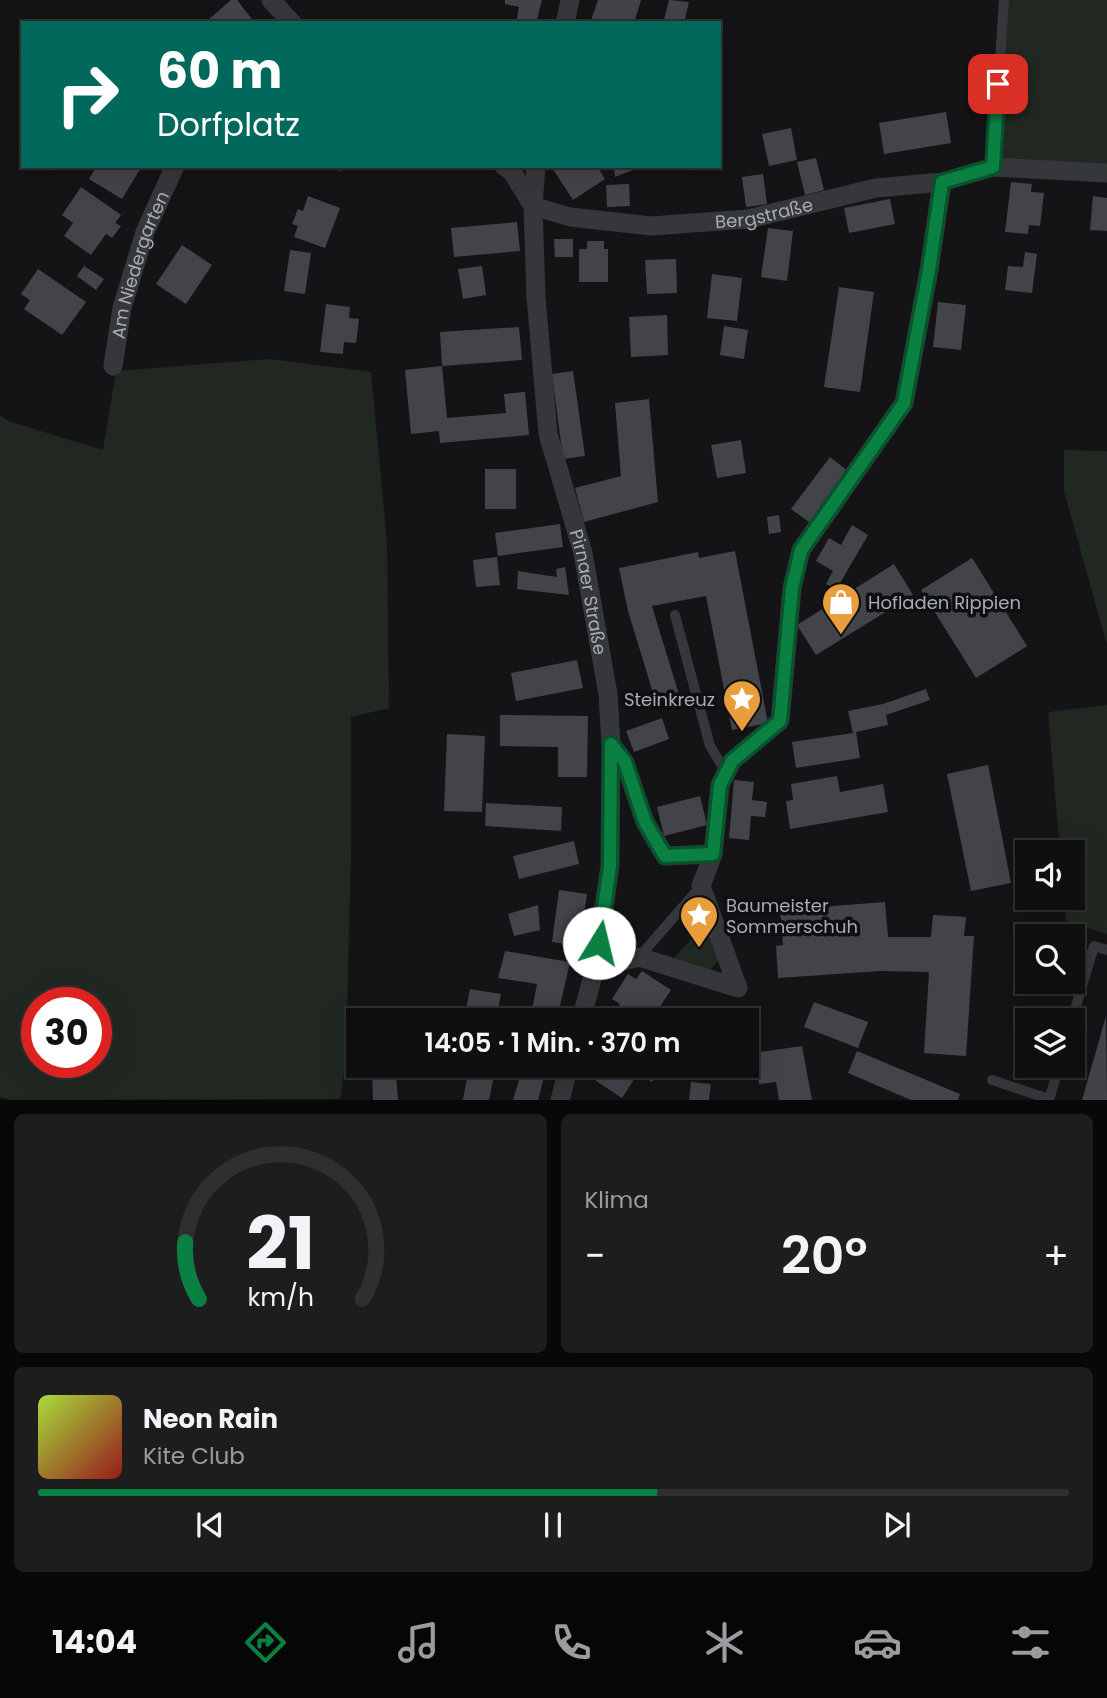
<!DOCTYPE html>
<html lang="de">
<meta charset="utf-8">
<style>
body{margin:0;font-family:Poppins,sans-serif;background:#1d1d1e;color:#f1f3f6;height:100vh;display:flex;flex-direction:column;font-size:26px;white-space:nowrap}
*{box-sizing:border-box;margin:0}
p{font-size:23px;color:#9b9c9f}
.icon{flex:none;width:38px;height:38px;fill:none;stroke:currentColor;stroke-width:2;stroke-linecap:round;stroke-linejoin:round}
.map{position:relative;height:1100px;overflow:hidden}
.panel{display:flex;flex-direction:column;gap:14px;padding:14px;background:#080809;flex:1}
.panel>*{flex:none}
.guide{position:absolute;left:21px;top:21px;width:700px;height:147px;border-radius:0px;box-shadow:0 7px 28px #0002,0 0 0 2px #2f2f30;background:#00695c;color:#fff;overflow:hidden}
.controls{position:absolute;left:1015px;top:840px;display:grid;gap:14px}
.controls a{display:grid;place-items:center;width:70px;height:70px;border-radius:0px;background:#0f0f10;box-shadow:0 7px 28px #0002,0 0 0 2px #2f2f30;font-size:35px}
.speed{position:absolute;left:21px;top:987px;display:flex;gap:14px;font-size:35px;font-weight:700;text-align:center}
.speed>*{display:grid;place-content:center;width:91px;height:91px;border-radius:50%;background:#0f0f10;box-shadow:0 7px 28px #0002,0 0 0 2px #2f2f30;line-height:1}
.speed .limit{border:10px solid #d22;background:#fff;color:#111}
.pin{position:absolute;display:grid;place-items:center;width:60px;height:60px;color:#fff;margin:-30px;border-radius:14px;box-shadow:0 4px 10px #0006}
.me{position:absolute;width:77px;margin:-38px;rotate:9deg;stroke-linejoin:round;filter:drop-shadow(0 0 5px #0008)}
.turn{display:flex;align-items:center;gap:24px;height:147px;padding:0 21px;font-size:32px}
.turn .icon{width:91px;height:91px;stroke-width:2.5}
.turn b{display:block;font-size:49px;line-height:60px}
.big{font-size:52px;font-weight:600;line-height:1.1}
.panel .card{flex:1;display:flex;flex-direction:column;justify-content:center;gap:10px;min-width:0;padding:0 24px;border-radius:10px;background:#1d1d1e}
.panel .dial{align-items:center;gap:0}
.dial svg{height:182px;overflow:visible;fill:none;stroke:#2f2f30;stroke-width:7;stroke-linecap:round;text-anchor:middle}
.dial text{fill:#f1f3f6;stroke:none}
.song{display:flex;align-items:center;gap:21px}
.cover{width:84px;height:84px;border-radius:10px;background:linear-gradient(135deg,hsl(80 70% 55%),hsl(0 70% 35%))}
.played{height:7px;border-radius:4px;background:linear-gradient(90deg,#0b8043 60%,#2f2f30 60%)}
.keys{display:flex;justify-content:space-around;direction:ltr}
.heat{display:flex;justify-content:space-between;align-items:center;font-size:38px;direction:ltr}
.panel .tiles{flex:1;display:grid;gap:14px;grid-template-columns:1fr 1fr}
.card:last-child{grid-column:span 2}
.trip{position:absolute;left:346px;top:1008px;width:413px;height:70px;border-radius:0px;background:#0f0f10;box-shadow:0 7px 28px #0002,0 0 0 2px #2f2f30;font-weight:600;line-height:70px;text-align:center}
.dock{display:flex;height:112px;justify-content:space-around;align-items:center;background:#060606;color:#9b9c9f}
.dock .icon{width:49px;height:49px}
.dock .active{color:#0b8043}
.dock b{font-size:32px;color:#f1f3f6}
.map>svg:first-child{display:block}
.green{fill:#212821;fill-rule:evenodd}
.building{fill:#434449}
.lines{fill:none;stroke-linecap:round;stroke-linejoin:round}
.lane{stroke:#35373b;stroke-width:10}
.street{stroke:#35373b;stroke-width:19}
.route-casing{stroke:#07532c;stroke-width:18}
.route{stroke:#0b8043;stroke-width:12}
.labels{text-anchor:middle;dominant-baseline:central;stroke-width:7;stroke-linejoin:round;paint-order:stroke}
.street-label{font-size:18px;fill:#a7acb5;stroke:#0f0f11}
.poi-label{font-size:18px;fill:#a7acb5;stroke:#0f0f11;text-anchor:start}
</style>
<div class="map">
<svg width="1107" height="1100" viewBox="0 0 1107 1100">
<rect width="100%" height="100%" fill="#141416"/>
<!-- green -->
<g class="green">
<polygon points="1004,0 1107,0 1107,173 993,167"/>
<path d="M270 359 371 372 387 542 389 708 351 717V848L346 1059 340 1099 11 1100 0 1097V415L8 421 103 450 116 371ZM37 1003H96V1062H37Z"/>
<polygon points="1064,450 1107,451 1107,645 1064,491"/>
<polygon points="1107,705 1107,934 1066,921 1064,898 1073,898 1073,852 1060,852 1048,712"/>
<polygon points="706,924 720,959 710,970 674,958"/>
</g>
<!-- building -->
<g class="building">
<polygon points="231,0 237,0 255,23 209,23 207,21"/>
<polygon points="505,0 542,0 536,23 516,23 519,7 505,4"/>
<polygon points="598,0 641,0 634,23 590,23"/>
<polygon points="669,0 689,2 684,23 663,23"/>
<polygon points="946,112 951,143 884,154 879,123"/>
<polygon points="791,128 797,160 769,166 762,134"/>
<polygon points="816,158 824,190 805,195 797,162"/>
<polygon points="90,166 142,166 122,199 89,179 95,169"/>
<polygon points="321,166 342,166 341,171"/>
<polygon points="551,166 597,166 605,179 573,200"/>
<polygon points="614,166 634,166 635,169 615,177"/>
<polygon points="763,174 767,204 746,207 742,177"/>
<polygon points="1011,182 1032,184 1031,192 1044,193 1040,226 1029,225 1028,234 1005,232"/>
<polygon points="629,184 630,206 607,207 606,185"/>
<polygon points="81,187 121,215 115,223 121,226 112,238 106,234 91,255 64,236 73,223 62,215"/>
<polygon points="308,196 340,208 325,248 294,237 298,226 292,224 298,209 303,211"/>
<polygon points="1093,196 1107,198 1107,231 1090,230"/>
<polygon points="890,199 895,224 849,233 844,208"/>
<polygon points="517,222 520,251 454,257 451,228"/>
<polygon points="768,228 793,231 787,281 761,277"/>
<polygon points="554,239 573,239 573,257 555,257"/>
<polygon points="587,241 604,241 604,249 608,249 608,282 579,282 579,249 587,249"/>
<polygon points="182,245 212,265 186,304 156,284"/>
<polygon points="290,250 311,253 305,294 284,291"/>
<polygon points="1025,252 1037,254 1032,293 1005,290 1008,266 1023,267"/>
<polygon points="676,259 677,293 647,294 645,260"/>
<polygon points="84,266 104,279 96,290 77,276"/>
<polygon points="482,266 486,295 463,299 458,269"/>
<polygon points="38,269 86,302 62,335 24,309 30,300 21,294"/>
<polygon points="712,274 742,278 737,321 707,318"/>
<polygon points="839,287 874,292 860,392 824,387"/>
<polygon points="938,302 966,305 961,350 933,347"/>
<polygon points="326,304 350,307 349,318 359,319 356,343 344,342 343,354 320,352"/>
<polygon points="667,315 668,355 631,357 629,317"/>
<polygon points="724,326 748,330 744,359 720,355"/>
<polygon points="519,327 522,360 442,366 440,332"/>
<polygon points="442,366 447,418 506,413 504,394 525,392 529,435 440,443 439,431 411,434 405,370"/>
<polygon points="573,371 585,456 563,459 552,374"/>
<polygon points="649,399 658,502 584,522 575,488 621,476 615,403"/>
<polygon points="741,440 746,473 717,478 711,445"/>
<polygon points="830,457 848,471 809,522 791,509"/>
<rect x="485" y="469" width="31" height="40"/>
<polygon points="779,515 781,532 769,534 767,517"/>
<polygon points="560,524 563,547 498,556 495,533"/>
<polygon points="852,525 868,535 836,590 826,584 833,571 816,561 829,538 841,545"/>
<polygon points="735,551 768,723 732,730 706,596 652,606 680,698 657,706 628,611 619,568 698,552 699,558"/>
<polygon points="497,557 500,585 476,587 473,560"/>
<polygon points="972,558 1027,646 976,678 921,590"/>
<polygon points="894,564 913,595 816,655 797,625"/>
<polygon points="565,567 569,595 517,589 518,571 557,577 556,569"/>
<polygon points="577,660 583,688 516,701 511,673"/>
<polygon points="926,689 930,700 886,715 888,725 856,732 860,758 796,768 792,742 853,733 848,711 883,704"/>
<polygon points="500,715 588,716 587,777 558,777 558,747 500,746"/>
<polygon points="662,718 669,739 634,752 626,731"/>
<polygon points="447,734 485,736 482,812 444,811"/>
<polygon points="988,765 1011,883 971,891 947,774"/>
<polygon points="837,776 840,792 883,784 888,812 790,829 786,801 793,800 791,784"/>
<polygon points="734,780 754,782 752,800 767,802 765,817 751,816 749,840 729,838"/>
<polygon points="700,796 707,825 664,836 657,807"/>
<polygon points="486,803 562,807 561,831 485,826"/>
<polygon points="574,841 579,864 519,879 513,856"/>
<polygon points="559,890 587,894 580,946 552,942"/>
<polygon points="885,902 888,937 931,937 933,915 966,917 964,936 974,936 966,1056 924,1053 929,972 881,971 778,978 776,946 783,945 780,910"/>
<polygon points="538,905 540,930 514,936 508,914"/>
<polygon points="505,951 570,962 557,1019 531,1015 537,984 498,978"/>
<polygon points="642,971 671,990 651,1020 610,1020 620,1004 612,999 628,974 636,979"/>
<polygon points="470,989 501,994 496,1020 464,1020"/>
<polygon points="814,1002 868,1022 858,1048 804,1027"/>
<polygon points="1106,1016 1107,1100 1082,1100"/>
<polygon points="802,1046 812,1100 779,1100 776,1082 759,1084 758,1074 745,1076 744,1066 747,1066 747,1054"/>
<polygon points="857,1051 960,1094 958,1100 911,1100 848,1073"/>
<polygon points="469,1066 496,1066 489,1100 463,1100"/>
<polygon points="523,1066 547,1066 538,1100 513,1100"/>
<polygon points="594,1066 662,1066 652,1082 638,1073 622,1098 596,1081 603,1071"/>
<polygon points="670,1066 693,1066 691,1074 669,1068"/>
<polygon points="396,1073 398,1100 373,1100 372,1074"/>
<polygon points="691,1082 711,1084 709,1100 689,1100"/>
</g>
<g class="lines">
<!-- lane -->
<g class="lane">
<polyline points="993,167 1004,0"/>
<polyline points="675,615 710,746 726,772"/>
<polyline points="639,957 701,886"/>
<polyline points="1072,1020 1094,946 1107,950"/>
<polyline points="992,1080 1049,1099"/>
<polyline points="1049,1100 1059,1066"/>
</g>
<!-- street -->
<g class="street">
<polyline points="271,0 292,23"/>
<polyline points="565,23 570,0"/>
<polyline points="504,166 512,172 533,206"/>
<path id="s1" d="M536 166 533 206 536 297 548 434 583 553 608 694 611 744 610 866 595 968 581 1020"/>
<path id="s2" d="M533 206 570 217 651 226 748 219 876 188 942 182 993 167 1107 173"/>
<path id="s3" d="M113 366 122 308 145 232 175 166"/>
<polyline points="611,744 625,763 645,822 665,856 713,854"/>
<polyline points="595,968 639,957 738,988 701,886 713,854 720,785 732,761 780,721 792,588 801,550 904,403 929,270 942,182"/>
<polyline points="560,1100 569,1066"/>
</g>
</g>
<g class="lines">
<defs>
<polyline id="route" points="599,943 610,866 611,744 625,762 645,822 665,856 713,854 720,785 732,761 780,721 792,588 801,550 904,403 929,270 942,182 993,167 998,84"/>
</defs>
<!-- route casing -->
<use href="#route" class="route-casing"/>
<!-- route -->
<use href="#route" class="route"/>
</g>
<!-- icons -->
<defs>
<symbol id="shop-pin" viewBox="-11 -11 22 30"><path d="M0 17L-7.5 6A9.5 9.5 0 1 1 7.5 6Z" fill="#e89e3a" stroke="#0f0f11"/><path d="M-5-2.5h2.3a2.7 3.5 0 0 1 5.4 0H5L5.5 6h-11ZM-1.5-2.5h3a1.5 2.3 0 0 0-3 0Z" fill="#fff"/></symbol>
<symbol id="sight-pin" viewBox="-11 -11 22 30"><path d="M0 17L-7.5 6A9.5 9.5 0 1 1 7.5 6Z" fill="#e89e3a" stroke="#0f0f11"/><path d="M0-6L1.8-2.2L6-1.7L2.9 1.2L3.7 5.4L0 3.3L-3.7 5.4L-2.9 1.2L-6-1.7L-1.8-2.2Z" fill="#fff"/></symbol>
</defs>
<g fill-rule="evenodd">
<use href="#shop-pin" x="819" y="580" width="44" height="60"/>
<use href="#sight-pin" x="720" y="677" width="44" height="60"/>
<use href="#sight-pin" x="677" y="893" width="44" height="60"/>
</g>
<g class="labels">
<!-- street labels -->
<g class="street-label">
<text stroke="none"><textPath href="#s2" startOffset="234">Bergstraße</textPath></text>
<text stroke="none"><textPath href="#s3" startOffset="105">Am Niedergarten</textPath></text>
<text stroke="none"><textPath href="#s1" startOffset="432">Pirnaer Straße</textPath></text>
</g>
<!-- poi labels -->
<g class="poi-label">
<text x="868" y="602">Hofladen Rippien</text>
<text x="715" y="699" text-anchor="end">Steinkreuz</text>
<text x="726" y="905">Baumeister<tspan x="726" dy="21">Sommerschuh</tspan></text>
</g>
</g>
</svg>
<div class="controls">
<a><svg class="icon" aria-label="sound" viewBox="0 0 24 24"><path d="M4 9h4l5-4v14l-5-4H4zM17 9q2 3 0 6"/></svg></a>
<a><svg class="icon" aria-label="search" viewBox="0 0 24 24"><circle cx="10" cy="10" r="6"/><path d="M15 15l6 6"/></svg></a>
<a><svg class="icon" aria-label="layers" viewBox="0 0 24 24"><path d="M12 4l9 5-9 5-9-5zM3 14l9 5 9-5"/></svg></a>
</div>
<div class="speed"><div class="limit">30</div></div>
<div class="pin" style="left:998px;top:84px;background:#d93025"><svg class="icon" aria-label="arrive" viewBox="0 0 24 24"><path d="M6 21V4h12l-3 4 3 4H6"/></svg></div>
<svg class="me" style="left:599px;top:943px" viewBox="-20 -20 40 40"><circle r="19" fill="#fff"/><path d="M0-13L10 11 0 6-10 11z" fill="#0b8043"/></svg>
<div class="trip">14:05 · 1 Min. · 370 m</div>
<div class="guide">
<div class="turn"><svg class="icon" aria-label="right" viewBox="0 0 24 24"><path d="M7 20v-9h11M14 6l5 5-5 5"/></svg><div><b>60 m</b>Dorfplatz</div></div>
</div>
</div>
<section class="panel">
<div class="tiles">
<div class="card dial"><svg viewBox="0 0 100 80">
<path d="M14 69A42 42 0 1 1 86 69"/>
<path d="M14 69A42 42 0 0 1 8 44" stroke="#0b8043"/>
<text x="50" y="56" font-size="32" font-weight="700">21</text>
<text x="50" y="72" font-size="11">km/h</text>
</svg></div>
<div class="card"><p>Klima</p>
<div class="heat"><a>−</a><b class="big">20°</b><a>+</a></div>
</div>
<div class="card">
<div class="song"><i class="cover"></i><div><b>Neon Rain</b><p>Kite Club</p></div></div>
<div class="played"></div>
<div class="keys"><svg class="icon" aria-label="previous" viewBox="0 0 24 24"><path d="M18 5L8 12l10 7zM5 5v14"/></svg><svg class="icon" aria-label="pause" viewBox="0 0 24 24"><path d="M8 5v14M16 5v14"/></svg><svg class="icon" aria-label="next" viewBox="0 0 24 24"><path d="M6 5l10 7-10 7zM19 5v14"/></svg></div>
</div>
</div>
</section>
<nav class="dock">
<b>14:04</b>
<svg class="icon active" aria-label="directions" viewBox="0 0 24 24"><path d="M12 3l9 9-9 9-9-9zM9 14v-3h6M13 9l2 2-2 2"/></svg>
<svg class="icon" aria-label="music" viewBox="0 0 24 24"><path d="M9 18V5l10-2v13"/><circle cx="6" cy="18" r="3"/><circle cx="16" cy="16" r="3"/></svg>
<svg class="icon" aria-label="phone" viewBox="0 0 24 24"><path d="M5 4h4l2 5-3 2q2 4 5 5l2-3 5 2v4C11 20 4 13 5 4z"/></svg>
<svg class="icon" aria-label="climate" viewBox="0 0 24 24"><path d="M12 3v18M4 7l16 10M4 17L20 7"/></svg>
<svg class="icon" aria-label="car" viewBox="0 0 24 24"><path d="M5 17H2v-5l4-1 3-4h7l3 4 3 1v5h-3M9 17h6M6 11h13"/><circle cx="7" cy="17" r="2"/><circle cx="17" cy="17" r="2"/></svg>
<svg class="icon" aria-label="filters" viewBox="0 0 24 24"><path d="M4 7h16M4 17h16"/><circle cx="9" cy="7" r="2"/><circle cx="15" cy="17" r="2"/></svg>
</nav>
